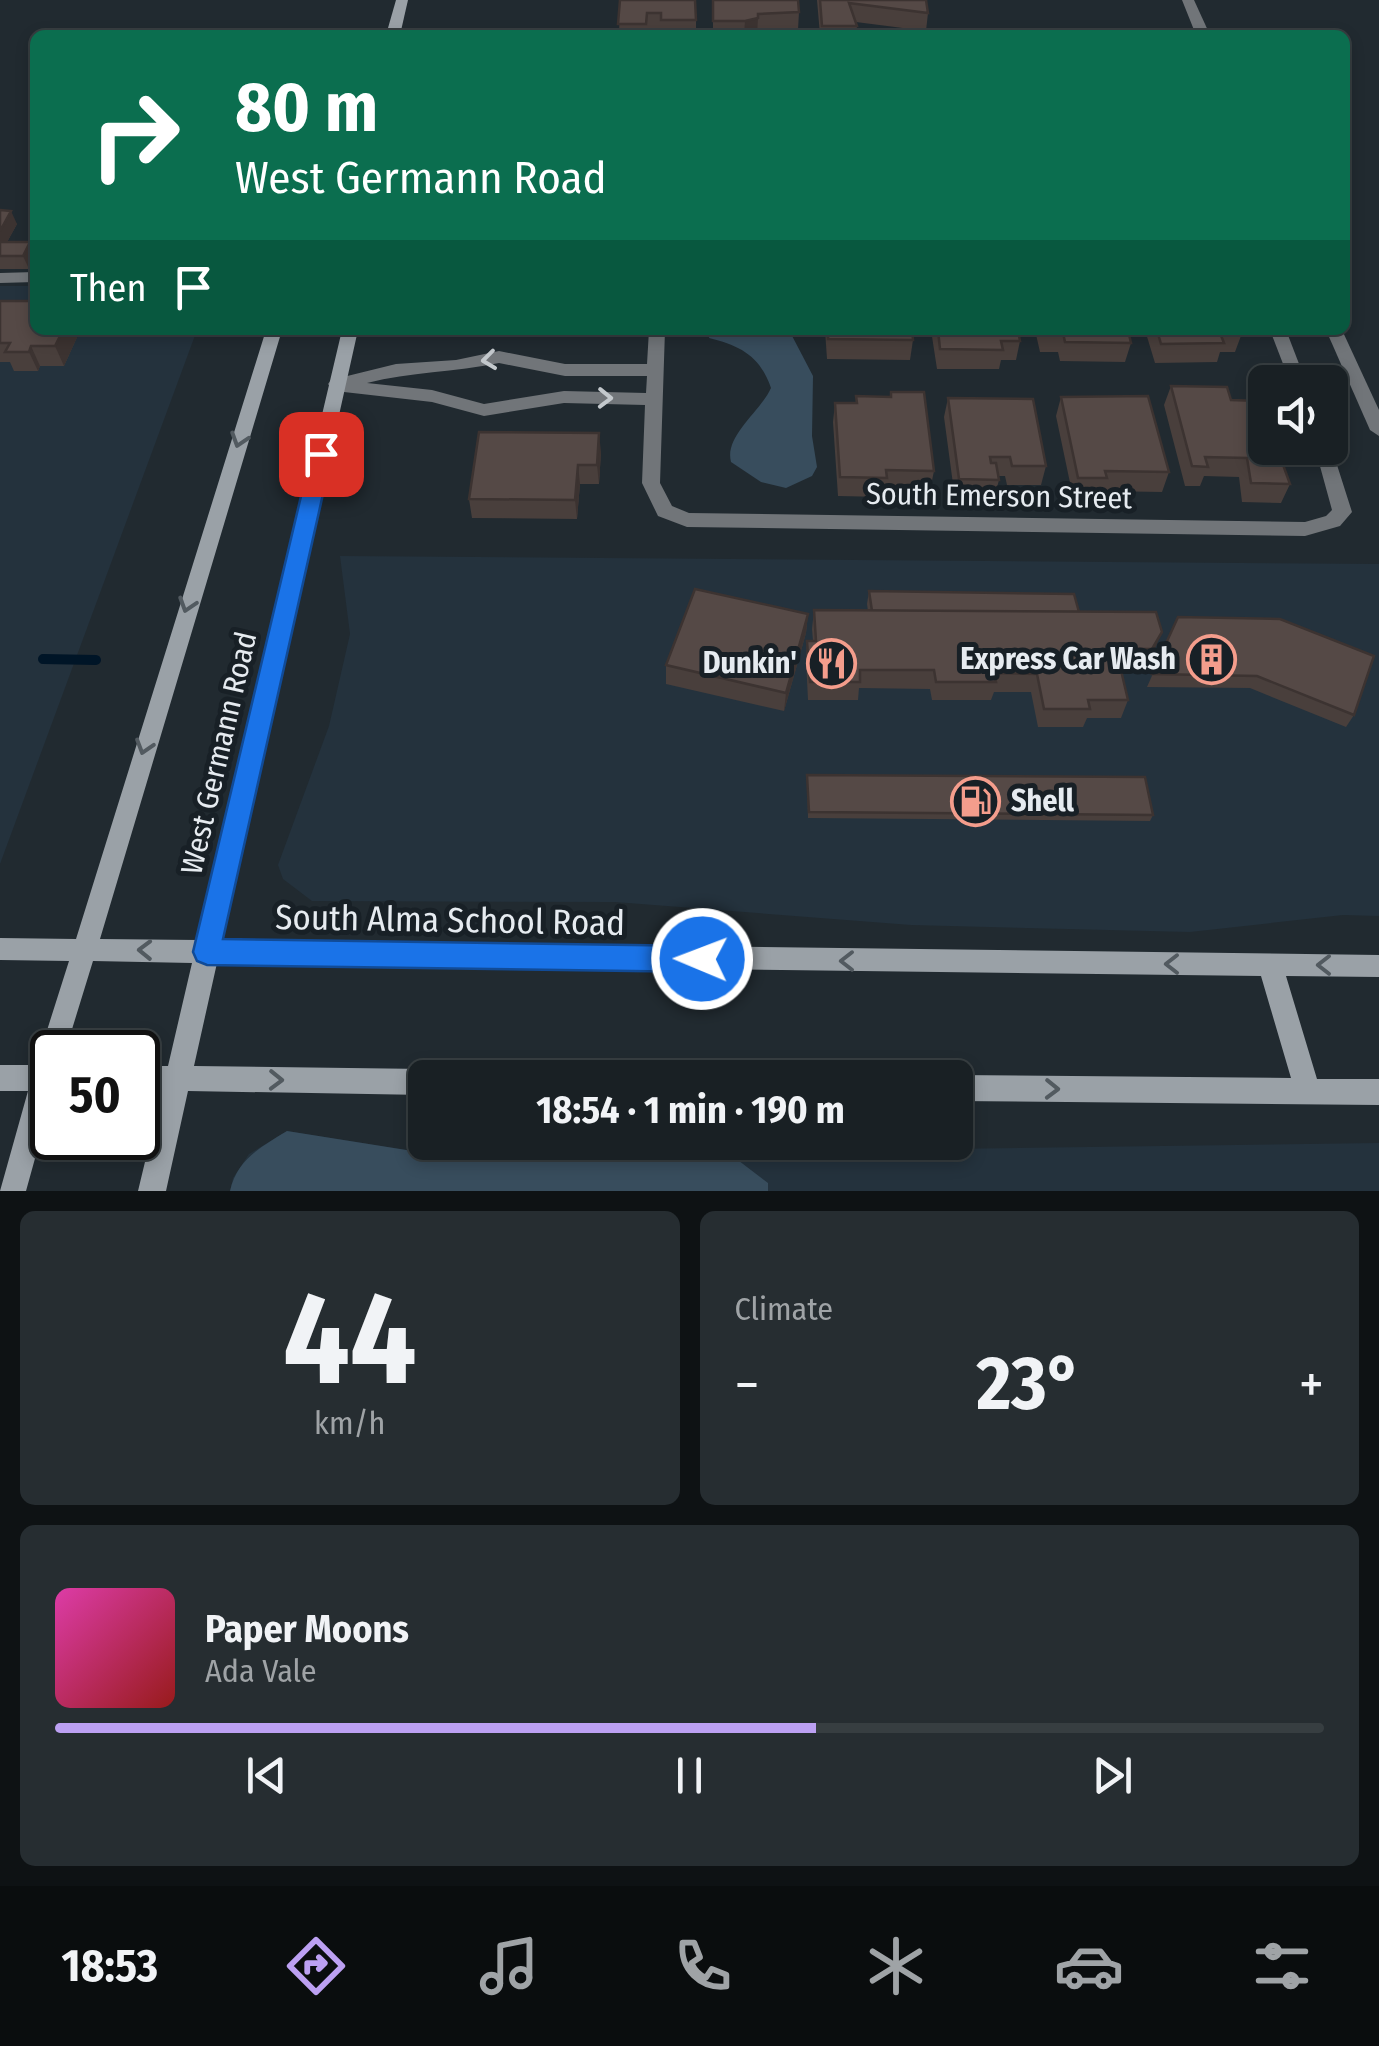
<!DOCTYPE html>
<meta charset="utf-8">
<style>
body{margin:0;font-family:"Fira Sans Condensed",sans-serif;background:#262d31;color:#f1f3f6;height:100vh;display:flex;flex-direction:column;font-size:38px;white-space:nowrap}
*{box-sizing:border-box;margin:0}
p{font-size:32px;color:#9fa3a6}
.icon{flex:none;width:55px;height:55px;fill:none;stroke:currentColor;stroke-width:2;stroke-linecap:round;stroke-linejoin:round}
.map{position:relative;height:1191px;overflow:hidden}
.side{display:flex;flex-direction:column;gap:20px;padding:20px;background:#0e1214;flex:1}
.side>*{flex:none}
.top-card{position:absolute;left:30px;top:30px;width:1320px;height:305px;border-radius:15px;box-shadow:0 5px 15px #0003,0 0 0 2px #373e41;background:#0b6e4f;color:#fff;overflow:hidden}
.fabs{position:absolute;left:1248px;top:365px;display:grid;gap:20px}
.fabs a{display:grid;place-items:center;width:100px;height:100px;border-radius:15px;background:#192024;box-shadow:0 5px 15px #0003,0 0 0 2px #373e41;font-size:50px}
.speed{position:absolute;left:30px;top:1030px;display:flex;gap:20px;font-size:50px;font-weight:700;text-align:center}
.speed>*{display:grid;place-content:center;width:130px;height:130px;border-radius:50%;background:#192024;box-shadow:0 5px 15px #0003,0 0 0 2px #373e41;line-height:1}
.speed .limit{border:5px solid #111;border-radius:15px;background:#fff;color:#111}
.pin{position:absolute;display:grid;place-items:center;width:85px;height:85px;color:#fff;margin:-42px;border-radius:20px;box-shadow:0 5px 15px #0006}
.me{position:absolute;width:110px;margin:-55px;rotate:271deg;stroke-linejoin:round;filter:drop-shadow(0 0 8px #0008)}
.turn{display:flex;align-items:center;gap:35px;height:210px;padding:0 40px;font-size:45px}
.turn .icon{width:130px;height:130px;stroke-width:2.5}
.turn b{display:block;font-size:70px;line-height:85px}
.then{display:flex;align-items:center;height:95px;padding:0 40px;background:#0003;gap:20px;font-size:38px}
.big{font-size:75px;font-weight:700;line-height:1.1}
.side .widget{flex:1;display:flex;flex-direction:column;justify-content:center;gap:15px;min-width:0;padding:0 35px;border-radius:15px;background:#262d31}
.side .dial{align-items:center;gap:0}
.dial b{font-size:130px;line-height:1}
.song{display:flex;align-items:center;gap:30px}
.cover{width:120px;height:120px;border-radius:15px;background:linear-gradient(135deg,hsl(320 70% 55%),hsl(0 70% 35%))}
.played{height:10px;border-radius:5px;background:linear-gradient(90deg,#bca0f2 60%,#373e41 60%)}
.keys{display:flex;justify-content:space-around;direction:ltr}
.heat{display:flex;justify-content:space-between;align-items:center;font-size:55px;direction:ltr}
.side .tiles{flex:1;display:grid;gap:20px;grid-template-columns:1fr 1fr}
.widget:last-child{grid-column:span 2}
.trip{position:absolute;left:408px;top:1060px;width:565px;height:100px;border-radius:15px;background:#192024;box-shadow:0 5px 15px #0003,0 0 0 2px #373e41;font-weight:700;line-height:100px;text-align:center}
.tab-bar{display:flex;height:160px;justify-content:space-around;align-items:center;background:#0a0d0e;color:#9fa3a6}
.tab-bar .icon{width:70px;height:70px}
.tab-bar .active{color:#bca0f2}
.tab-bar b{font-size:45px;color:#f1f3f6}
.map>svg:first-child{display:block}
.built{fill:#24323d}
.green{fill:#384d5d}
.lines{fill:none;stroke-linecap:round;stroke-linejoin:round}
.stream{stroke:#001527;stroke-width:10}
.service{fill:#717579;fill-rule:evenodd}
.minor{fill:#717579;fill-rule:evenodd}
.secondary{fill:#9aa1a7;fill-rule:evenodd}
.wall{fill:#493f3c}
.shaded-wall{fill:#3c3331}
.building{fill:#554946;stroke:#3c3331;stroke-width:2.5}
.oneway{stroke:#c3c8cc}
.oneway2{stroke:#525a60}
.route{fill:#1a73e8;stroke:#114b97;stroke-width:2.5}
.labels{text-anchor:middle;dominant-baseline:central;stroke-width:10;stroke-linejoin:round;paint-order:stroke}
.street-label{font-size:30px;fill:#e6ebf0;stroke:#182026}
.poi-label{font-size:30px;font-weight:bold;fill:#e6ebf0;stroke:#182026;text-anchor:end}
.near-street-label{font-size:35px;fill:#e6ebf0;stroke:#182026}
</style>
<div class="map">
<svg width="1379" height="1191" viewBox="0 0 1379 1191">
<rect width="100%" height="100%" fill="#212a30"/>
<!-- built -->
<g class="built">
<polygon points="0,286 35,286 35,330 197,330 0,864"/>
<polygon points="340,556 1379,564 1379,916 1343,915 1190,932 911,925 615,902 312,901 283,879 278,865 329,726 350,634"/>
<polygon points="287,1131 444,1156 1379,1143 1379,1191 230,1191 233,1178 249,1154"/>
</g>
<!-- green -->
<g class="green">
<path d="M710 330H789L813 376 812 436 817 467 812 476 786 488 761 482 731 462C724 436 761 411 771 388 760 356 741 346 709 338Z"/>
<path d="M287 1131 444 1156 726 1151 768 1183V1191H230C237 1159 261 1147 287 1131Z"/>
</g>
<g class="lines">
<!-- stream -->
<polyline class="stream" points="43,659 96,660"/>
<!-- service -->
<g class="service">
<polygon points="1182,0 1194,0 1210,35 1196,35"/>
<polygon points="35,272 35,282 0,283 0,273"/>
<polygon points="1326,330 1342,330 1379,410 1379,436 1370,430"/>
</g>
<!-- minor -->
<g class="minor">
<path d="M649 330H665L660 483 672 506 689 513 1305 522 1326 516 1332 510 1315 448H1330V443L1352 512 1340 526 1305 536 687 527 658 516 642 483 645 405 564 403 484 416 432 402 344 392 331 388 328 384 331 380 396 364 456 360 499 351 565 364H647ZM499 363 565 376H647L646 393 564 391 484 404 432 390 367 383C410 372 455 372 499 363Z"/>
<polygon points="1270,330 1286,330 1306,382 1290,382"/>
</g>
<!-- secondary -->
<g class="secondary">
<polygon points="396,0 408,0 400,35 386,35"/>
<polygon points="266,330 282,330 100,939 198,940 342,330 358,330 222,940 1379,955 1379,977 1286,976 1317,1079 1379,1079 1379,1105 955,1101 955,1078 949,1078 955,1075 1291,1078 1261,976 217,963 194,1066 425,1069 436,1078 425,1078 425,1095 188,1091 166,1191 138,1191 162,1091 138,1090 138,1066 168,1066 192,963 93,961 65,1052 52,1052 52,1097 26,1191 0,1191 28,1091 0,1091 0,1065 36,1065 69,961 0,960 0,938 76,939"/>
</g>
</g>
<!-- wall -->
<g class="wall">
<polygon points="620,0 696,20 696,35 661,35 661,31 647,31 647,35 619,35"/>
<polygon points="713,0 799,12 798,30 758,32 757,35 713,35"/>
<polygon points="817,0 926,0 928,13 926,31 856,22 857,26 856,35 820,35"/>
<polygon points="0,210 17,224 7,242 35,253 35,257 29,269 0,269"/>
<polygon points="0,301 35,330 79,333 64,366 40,366 38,371 14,371 10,362 0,362"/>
<polygon points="825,330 912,330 913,340 910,360 827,359"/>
<polygon points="931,330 1018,330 1020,341 1016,360 1001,360 999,369 937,369"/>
<polygon points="1035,330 1128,330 1131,343 1125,362 1060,361 1058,352 1040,352"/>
<polygon points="1145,330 1241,330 1242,333 1235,352 1220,352 1217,362 1155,363"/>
<polygon points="1171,386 1231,400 1290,484 1281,503 1242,502 1239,477 1204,476 1200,486 1185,486 1164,405"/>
<polygon points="891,392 934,471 930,490 885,490 884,497 838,496 833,422 835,403 856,403 856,396 890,397"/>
<polygon points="1061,397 1169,472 1162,492 1103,491 1101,497 1073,497 1056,416"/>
<polygon points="948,398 1046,466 1041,485 1007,485 1005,476 998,476 999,480 994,499 955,499 944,417"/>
<polygon points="601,452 599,484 580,484 577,519 472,518 469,499"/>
<polygon points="869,591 1079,612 1154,651 1144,667 1120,667 1128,700 1121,718 1087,718 1083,727 1038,727 1031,692 994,692 991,700 932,700 930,689 859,688 858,700 808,700 806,660 807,641 813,641 812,629 814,610 868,611 867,604"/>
<polygon points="808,614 806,633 784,711 666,684 666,665"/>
<polygon points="1178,617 1354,715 1346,727 1250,688 1147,687"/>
<polygon points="807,775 1153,815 1150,821 808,818"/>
</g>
<!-- shaded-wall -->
<g class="shaded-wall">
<polygon points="758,18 757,35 744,35 745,21"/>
<polygon points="11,211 17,224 0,255 0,231"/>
<polygon points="30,242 35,253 35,257 29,269 23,256"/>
<polygon points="63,330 77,330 79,333 64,366 55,346"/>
<polygon points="31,346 40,366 38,371 29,352"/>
<polygon points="599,433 601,452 599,484 597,465"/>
<polygon points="578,465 580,484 577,519 575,500"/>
<polygon points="808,614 806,633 784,711 786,693"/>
<polygon points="1162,632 1154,651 1144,667 1152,649"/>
</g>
<!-- building -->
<g class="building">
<polygon points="620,0 695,0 696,20 661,20 661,13 647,13 646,24 618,24"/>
<polygon points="713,0 798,0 799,12 758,14 758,18 745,21 713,21"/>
<polygon points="820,0 926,0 928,13 849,3 857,26 822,26"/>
<polygon points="0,210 11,211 0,231"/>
<polygon points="0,242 30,242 23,256 0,256"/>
<polygon points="0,301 35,301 35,330 63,330 55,346 31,346 29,352 5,352 10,343 0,343"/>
<polygon points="828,330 912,330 913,340 828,339"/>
<polygon points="938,330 1018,330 1020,341 1001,341 1003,350 940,349"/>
<polygon points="1044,330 1128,330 1131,343 1065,342 1063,333 1044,333"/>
<polygon points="1157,330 1241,330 1242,333 1220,333 1224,343 1161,344"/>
<polygon points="1171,386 1227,387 1231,400 1260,401 1265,415 1265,448 1277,448 1290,484 1251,483 1247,458 1205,457 1208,467 1192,466"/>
<polygon points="891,392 924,392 934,471 886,470 887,478 840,477 835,403 857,403 856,396 891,397"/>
<polygon points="1148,396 1169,472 1105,471 1107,478 1078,478 1061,397"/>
<polygon points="948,398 1033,399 1046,466 1012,466 1010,457 990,457 991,463 996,463 999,480 959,479"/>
<polygon points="479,432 599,433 597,465 578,465 575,500 469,499"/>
<polygon points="695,589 808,614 786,693 666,665"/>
<polygon points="869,591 1074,594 1079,612 872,611"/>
<polygon points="814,610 1156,612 1162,632 1152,649 1116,649 1128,700 1088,700 1090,709 1044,709 1037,674 994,673 996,682 936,682 934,670 860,670 860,682 810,682 807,641 816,641"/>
<polygon points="1178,617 1280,619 1374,656 1354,715 1257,676 1152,674"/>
<polygon points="807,775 1145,777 1153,815 809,812"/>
</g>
<!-- one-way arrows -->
<defs><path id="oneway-chevron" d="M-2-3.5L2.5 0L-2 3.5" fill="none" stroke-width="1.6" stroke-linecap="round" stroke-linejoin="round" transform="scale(2.5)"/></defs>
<g class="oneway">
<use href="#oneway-chevron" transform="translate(489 360) rotate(173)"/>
<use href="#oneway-chevron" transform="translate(605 398) rotate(1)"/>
</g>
<g class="oneway2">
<use href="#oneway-chevron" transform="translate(239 440) rotate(108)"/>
<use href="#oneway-chevron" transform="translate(187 605) rotate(108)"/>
<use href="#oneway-chevron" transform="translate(144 747) rotate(107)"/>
<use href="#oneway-chevron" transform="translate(145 950) rotate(-179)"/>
<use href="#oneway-chevron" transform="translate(847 961) rotate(-180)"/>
<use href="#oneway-chevron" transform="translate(1172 964) rotate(-180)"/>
<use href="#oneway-chevron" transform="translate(1324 965) rotate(-180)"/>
<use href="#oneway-chevron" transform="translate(276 1080) rotate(1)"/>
<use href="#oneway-chevron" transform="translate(1052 1089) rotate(1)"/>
</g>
<!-- route -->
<polygon class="route" points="321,447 332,454 223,939 702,946 711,950 715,959 711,968 702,972 207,965 197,961 193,952 311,454"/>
<!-- icons -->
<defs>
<symbol id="building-ring" viewBox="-11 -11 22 22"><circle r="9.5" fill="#182026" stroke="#f49d8c" stroke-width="1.5"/><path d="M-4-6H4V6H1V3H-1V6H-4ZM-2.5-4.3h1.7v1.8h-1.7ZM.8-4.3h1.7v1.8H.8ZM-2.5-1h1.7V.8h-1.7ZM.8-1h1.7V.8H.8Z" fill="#f49d8c"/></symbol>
<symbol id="restaurant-ring" viewBox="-11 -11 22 22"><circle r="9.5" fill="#182026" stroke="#f49d8c" stroke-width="1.5"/><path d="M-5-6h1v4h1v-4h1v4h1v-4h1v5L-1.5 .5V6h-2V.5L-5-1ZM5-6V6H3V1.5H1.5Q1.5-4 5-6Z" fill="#f49d8c"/></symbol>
<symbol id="fuel-ring" viewBox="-11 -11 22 22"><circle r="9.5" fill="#182026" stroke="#f49d8c" stroke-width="1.5"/><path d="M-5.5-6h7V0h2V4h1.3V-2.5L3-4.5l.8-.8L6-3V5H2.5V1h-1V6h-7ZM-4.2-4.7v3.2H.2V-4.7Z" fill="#f49d8c"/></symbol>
</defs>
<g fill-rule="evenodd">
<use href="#building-ring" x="1184" y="632" width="55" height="55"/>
<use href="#restaurant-ring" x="804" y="636" width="55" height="55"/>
<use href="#fuel-ring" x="948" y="774" width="55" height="55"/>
</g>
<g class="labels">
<!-- street labels -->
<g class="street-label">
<text transform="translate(999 496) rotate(1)">South Emerson Street</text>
<text transform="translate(219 753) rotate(-77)">West Germann Road</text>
</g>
<!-- poi labels -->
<g class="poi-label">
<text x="1176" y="659">Express Car Wash</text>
<text x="797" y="663">Dunkin'</text>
<text x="1011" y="801" text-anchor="start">Shell</text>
</g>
<!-- near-street labels -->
<g class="near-street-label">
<text transform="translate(450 920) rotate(1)">South Alma School Road</text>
</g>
</g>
</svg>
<div class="fabs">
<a><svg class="icon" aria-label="sound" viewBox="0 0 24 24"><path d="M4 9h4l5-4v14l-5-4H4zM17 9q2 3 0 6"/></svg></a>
</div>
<div class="speed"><div class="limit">50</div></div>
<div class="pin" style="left:321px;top:454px;background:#d93025"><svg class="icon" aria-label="arrive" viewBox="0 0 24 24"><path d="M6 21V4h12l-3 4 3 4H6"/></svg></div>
<svg class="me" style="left:702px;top:959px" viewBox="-20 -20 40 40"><circle r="17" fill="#1a73e8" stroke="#fff" stroke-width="3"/><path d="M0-11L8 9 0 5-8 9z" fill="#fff"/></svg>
<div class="trip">18:54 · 1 min · 190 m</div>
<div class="top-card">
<div class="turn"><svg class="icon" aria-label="right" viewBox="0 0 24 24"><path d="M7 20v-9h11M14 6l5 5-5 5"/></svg><div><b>80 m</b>West Germann Road</div></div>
<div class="then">Then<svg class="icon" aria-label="arrive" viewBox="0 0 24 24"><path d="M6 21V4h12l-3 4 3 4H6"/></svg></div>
</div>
</div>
<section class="side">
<div class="tiles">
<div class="widget dial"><b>44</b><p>km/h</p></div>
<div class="widget"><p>Climate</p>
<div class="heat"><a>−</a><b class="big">23°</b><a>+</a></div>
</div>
<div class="widget">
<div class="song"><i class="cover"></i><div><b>Paper Moons</b><p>Ada Vale</p></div></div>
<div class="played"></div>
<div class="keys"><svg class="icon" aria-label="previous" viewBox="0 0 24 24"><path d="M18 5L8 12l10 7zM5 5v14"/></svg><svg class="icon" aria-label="pause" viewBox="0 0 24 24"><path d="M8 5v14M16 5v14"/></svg><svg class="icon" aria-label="next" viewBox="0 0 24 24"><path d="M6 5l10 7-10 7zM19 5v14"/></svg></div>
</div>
</div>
</section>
<nav class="tab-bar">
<b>18:53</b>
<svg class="icon active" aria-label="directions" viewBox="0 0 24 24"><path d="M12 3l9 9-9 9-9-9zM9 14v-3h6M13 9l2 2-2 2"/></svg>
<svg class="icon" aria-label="music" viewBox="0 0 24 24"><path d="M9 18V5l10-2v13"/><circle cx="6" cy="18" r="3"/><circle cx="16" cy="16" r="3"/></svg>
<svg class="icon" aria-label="phone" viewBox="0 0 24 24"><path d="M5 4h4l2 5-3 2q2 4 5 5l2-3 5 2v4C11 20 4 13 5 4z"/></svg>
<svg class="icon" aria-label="climate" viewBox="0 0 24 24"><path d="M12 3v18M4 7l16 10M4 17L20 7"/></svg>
<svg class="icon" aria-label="car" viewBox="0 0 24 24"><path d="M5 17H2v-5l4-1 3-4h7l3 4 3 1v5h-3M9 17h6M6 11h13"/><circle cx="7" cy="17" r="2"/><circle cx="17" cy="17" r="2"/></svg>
<svg class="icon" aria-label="filters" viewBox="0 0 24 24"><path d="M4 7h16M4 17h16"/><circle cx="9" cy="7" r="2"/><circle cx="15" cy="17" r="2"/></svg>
</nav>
